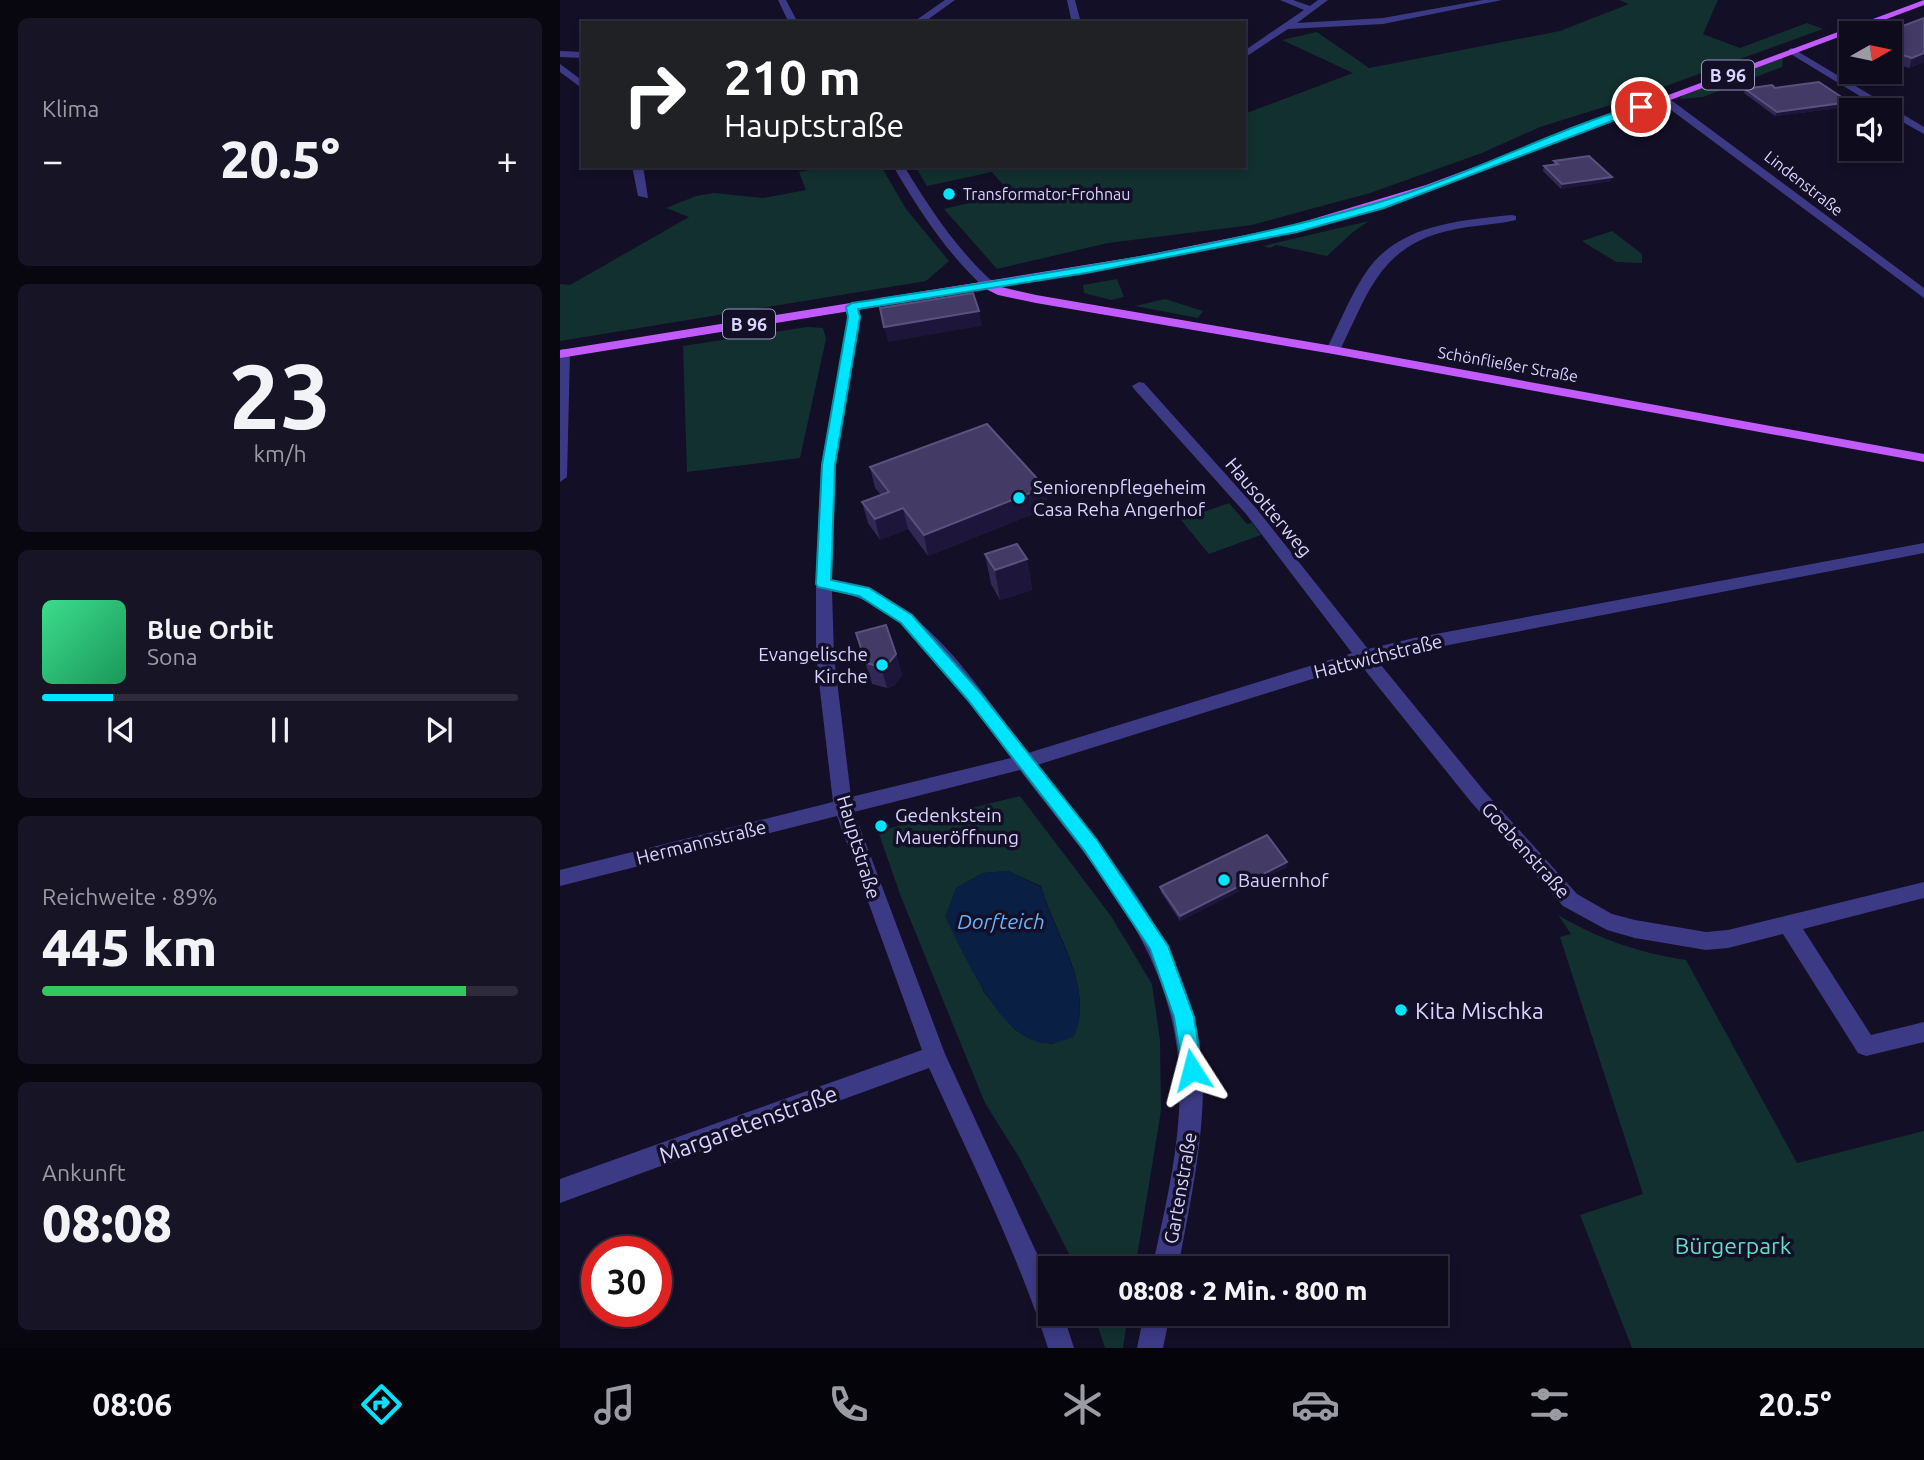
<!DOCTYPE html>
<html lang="de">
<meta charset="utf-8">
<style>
body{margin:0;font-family:Ubuntu,sans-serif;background:#171425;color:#f1f3f6;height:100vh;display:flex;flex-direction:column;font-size:26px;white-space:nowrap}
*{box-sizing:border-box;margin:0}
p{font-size:23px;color:#9b9ba3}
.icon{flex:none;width:38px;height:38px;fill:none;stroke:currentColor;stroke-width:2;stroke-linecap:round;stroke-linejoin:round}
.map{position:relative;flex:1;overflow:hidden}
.side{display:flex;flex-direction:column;gap:18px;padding:18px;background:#08060f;width:560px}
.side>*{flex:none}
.hud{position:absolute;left:21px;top:21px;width:665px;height:147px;border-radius:0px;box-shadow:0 4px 10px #0003,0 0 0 2px #2e2b3b;background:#202124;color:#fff;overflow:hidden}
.needle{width:46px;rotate:81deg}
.fabs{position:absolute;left:1279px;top:21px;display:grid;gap:14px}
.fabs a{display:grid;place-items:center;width:63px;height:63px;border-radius:0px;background:#0e0b1c;box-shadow:0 4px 10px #0003,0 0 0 2px #2e2b3b;font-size:35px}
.speed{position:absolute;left:21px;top:1236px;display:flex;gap:14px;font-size:35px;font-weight:700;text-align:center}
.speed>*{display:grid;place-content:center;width:91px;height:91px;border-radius:50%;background:#0e0b1c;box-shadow:0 4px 10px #0003,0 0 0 2px #2e2b3b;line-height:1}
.speed .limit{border:10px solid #d22;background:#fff;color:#111}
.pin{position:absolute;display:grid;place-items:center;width:60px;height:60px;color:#fff;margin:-30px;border:4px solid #fff;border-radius:50%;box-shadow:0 2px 7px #0007}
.me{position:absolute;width:77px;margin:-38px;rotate:351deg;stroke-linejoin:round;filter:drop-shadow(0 0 5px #0008)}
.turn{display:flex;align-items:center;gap:24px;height:147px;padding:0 28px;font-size:32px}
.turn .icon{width:91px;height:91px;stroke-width:2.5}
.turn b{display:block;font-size:49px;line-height:60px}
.big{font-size:52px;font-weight:800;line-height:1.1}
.side .widget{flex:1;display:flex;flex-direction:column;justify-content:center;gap:10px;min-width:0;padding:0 24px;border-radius:10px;background:#171425}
.side .dial{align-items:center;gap:0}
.dial b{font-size:91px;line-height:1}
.song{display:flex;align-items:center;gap:21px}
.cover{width:84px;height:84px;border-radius:10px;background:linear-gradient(135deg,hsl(150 70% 55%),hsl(150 70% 35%))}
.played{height:7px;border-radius:4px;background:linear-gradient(90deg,#00e5ff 15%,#2e2b3b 15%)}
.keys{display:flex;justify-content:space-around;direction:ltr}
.heat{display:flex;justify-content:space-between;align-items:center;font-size:38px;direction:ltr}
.charge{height:10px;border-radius:5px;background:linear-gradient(90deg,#34c759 89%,#2e2b3b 0)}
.trip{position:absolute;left:478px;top:1256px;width:410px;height:70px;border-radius:0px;background:#0e0b1c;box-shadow:0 4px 10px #0003,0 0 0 2px #2e2b3b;font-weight:800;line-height:70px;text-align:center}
.tab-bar{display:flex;height:112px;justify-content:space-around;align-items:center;background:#06040b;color:#9b9ba3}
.tab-bar .icon{width:49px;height:49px}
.tab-bar .current{color:#00e5ff}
.tab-bar b{font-size:32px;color:#f1f3f6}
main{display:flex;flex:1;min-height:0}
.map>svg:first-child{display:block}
.green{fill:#12302f;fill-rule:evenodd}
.water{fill:#0a1f44}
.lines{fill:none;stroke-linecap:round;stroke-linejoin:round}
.minor{fill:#3d3a85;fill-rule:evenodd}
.major{fill:#c25bff;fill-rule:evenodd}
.wall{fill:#312854}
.shaded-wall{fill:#1d163a}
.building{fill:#433a66;stroke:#5a527e;stroke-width:2}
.route{fill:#00e5ff;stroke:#0095a6;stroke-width:2}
.poi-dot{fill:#00e5ff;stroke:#130f26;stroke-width:2.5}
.labels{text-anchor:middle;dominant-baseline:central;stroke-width:7;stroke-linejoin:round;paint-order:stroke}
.far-street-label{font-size:16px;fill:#d9d4ff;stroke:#130f26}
.far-poi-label{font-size:16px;fill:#d9d4ff;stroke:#130f26;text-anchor:start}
.shield{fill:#130f26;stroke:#9e99be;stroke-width:2}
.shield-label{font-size:18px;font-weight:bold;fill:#d9d4ff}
.poi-label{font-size:19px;fill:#d9d4ff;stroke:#130f26;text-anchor:start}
.street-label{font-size:19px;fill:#d9d4ff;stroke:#130f26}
.water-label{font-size:21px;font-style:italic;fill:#62b6ff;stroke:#130f26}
.near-poi-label{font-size:23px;fill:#d9d4ff;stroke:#130f26;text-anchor:start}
.near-street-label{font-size:23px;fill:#d9d4ff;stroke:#130f26}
.near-park-label{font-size:23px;fill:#5fe0c0;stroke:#130f26}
</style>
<main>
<section class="side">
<div class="widget"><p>Klima</p>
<div class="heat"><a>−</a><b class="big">20.5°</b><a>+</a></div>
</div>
<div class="widget dial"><b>23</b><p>km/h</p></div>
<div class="widget">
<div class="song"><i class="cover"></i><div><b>Blue Orbit</b><p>Sona</p></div></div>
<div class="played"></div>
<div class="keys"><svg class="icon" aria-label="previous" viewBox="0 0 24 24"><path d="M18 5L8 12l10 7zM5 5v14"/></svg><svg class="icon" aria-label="pause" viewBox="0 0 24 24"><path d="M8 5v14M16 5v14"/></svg><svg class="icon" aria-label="next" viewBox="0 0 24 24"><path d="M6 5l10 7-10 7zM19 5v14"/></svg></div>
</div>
<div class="widget"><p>Reichweite · 89%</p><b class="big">445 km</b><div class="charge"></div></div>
<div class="widget"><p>Ankunft</p><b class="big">08:08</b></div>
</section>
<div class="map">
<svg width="1364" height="1348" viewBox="0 0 1364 1348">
<rect width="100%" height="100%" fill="#130f26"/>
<!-- green -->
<g class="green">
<polygon points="1059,0 1158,0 1143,34 1180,48 1247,23 1263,29 1073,98 980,127 922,153 810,193 692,225 548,243 437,269 384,209 450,193 432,172 367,186 355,166 684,166 684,114 793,73 722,40 757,32 809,68 1000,31 1069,4"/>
<polygon points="1223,58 1222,67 1143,97 1120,99 1122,95"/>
<polygon points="272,166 321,166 346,209 389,261 366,281 0,341 0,284 10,285 129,217 106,208 136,196 154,193 203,198 246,190 239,172"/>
<polygon points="809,221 793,232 767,256 716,245 710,248 703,246"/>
<polygon points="1052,231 1082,254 1082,263 1056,262 1022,241"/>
<polygon points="557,279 564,297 551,300 524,293 523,285"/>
<polygon points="605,299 643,311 638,318 575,306"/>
<polygon points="247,327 263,328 266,339 240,458 127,472 123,346"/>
<polygon points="669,503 687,524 692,523 701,535 649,554 621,520"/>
<path d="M460 796 551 916 592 984 600 1040 601 1111 575 1269H517L459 1157 425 1103 341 897 318 831ZM448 871 481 886C495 935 535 986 514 1036L491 1044 455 1030 423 991 393 900 396 888 423 873Z"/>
<path d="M998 915C1039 939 1079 953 1126 960L1237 1163 1364 1131V1348H1072L1020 1215 1083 1194 1000 937 1011 934Z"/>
<polygon points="534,1314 568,1314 563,1348 545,1348"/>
</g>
<!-- water -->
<path class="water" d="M448 871 481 887C494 935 535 986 514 1036 508 1039 500 1042 493 1043 443 1050 404 953 385 917L396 888 423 873Z"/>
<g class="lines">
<!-- minor -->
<g class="minor">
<polygon points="218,0 226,0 238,23 229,23"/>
<polygon points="385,0 395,0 363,23 352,23"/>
<polygon points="507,0 515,0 521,23 512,23"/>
<polygon points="720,0 733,0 750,6 758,0 768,0 737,23 823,18 923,0 942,0 823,24 728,29 684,58 684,51 744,10"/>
<polygon points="439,20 454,23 435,23"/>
<polygon points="1232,48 1364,127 1364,134 1330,115 1330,110 1323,110 1229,53 1229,49"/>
<polygon points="0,51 23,52 23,58 0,57"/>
<polygon points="0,64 23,81 23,89 0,72"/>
<polygon points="1099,97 1107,97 1364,288 1364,298 1099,101"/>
<polygon points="72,166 83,166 88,198 78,196"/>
<path d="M333 166H344C370 209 397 250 434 283V289H426C387 254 359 210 333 166Z"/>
<path d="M952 215 956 216V220C935 225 913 225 892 230 820 245 809 292 780 350L778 353H768L766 350C780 323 791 293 809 268 842 224 902 220 952 215Z"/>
<path d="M292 303 298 307 300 317 275 465 272 580C365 595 415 685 468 753L792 653 686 514 574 389 572 386 579 382 584 383 696 508 808 649 854 638 1364 543V553L816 659 925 792 1017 894 1052 914 1075 920 1146 932 1168 930 1364 882V898L1243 929 1311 1035 1364 1022V1042L1306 1056 1298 1053 1223 934 1168 948 1146 950 1075 938 1047 930 1003 906 911 802 800 664 477 765C551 860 642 956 643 1084 643 1147 629 1208 618 1269H592C603 1217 616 1165 619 1112 628 963 543 880 460 770L294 812 385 1054 490 1282V1314H503L514 1348H488C457 1252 411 1160 369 1068L0 1203V1179L362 1050 277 816 0 886V870L273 802 256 656V570L261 465 288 317 286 307ZM272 591C356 604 404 696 451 758L291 797 274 656Z"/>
<polygon points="3,349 10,353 7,477 0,482 0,350"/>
<polygon points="584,1314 610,1314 603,1348 577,1348"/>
</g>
<!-- major -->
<polygon class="major" points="1364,0 1364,5 827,206 679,244 441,287 476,295 773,346 1364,454 1364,462 773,354 476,303 438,295 426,289 0,358 0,350 581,256 726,227 866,185"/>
</g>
<!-- wall -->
<g class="wall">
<polygon points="1364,18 1364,62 1349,68 1330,62 1330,33"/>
<polygon points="1215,88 1289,102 1287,107 1215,116 1184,93 1185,89"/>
<polygon points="994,161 1051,181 1001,189 983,171 984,166 994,165"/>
<polygon points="310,467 485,487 488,508 368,556 348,529 320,540 308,523 302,502 321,495 315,488"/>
<polygon points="425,554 467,559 472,590 440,600 431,584"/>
<polygon points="296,633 336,654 342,675 334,686 327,688 312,684"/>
<polygon points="727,862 727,867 620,921 601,892 600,887"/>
</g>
<!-- shaded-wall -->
<g class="shaded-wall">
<polygon points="1364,53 1364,62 1349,68 1352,58"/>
<polygon points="1289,102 1287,107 1215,116 1217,112"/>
<polygon points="1052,177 1051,181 1001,189 1002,184"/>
<polygon points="419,311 422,326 328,342 324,327"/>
<polygon points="485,487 488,508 368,556 364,535"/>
<polygon points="343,508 348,529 320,540 315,519"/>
<polygon points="467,559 472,590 440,600 435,570"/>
<polygon points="336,654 342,675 334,686 327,688 321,667"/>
<polygon points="727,862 727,867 620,921 620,916"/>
</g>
<!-- building -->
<g class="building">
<polygon points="1364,18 1364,53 1352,58 1330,51 1330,33 1324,33"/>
<polygon points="1259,82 1289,102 1217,112 1185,89 1212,85 1215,88"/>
<polygon points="1029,156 1052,177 1002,184 984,166 998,164 994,161"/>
<polygon points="413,293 419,311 324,327 320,308"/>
<polygon points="427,424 485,487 364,535 343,508 315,519 302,502 329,492 310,467"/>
<polygon points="457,544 467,559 435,570 425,554"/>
<polygon points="326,625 336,654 328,664 321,667 306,663 296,633"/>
<polygon points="707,835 727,862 620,916 600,887"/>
</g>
<!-- route -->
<path class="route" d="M1081 104 1086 107 1084 109 824 208 737 232 526 273 298 309 300 317 275 465 271 580 309 588 352 615 418 690 537 840 608 946 634 1017 642 1070 639 1077 632 1080 624 1077 614 1017 590 949 524 850 407 699 341 623 299 596 258 587 256 584 262 465 288 317 286 307 292 303C466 276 643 253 813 204 904 178 990 131 1081 104Z"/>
<!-- markers -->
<g class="poi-dot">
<circle cx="389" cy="194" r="7"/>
<circle cx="459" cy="498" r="7"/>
<circle cx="322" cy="665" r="7"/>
<circle cx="321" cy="826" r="7"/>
<circle cx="664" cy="880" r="7"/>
<circle cx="841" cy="1010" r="7"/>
</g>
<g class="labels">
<!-- far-street labels -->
<g class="far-street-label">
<text transform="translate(1244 183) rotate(38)">Lindenstraße</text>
<text transform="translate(948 364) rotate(10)">Schönfließer Straße</text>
</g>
<!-- far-poi labels -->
<g class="far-poi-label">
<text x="403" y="194">Transformator-Frohnau</text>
</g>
<!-- shield labels -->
<g class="shield">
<rect x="1142" y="60.5" width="52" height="29" rx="5"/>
<rect x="163" y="309.5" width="52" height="29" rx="5"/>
</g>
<g class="shield-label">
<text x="1168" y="75">B 96</text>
<text x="189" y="324">B 96</text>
</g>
<!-- poi labels -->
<g class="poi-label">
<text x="473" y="487">Seniorenpflegeheim<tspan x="473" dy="22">Casa Reha Angerhof</tspan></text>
<text x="308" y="654" text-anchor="end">Evangelische<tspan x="308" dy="22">Kirche</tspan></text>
<text x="335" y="815">Gedenkstein<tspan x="335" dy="22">Maueröffnung</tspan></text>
<text x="678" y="880">Bauernhof</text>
</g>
<!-- street labels -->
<g class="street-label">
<text transform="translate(709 507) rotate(50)">Hausotterweg</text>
<text transform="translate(818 656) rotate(-14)">Hattwichstraße</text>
<text transform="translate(141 842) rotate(-14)">Hermannstraße</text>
<text transform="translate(299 847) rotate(73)">Hauptstraße</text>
<text transform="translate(966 850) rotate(48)">Goebenstraße</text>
<text transform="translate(620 1188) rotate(-80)">Gartenstraße</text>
</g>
<!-- water labels -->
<g class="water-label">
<text x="441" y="921">Dorfteich</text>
</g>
<!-- near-poi labels -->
<g class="near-poi-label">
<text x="855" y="1010">Kita Mischka</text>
</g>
<!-- near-street labels -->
<g class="near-street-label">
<text transform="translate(188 1124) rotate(-20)">Margaretenstraße</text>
</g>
<!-- near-park labels -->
<g class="near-park-label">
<text x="1173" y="1245">Bürgerpark</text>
</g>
</g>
</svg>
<div class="fabs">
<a><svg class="needle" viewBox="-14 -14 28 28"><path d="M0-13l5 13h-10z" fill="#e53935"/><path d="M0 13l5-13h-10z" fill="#9b9ba3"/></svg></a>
<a><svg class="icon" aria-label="sound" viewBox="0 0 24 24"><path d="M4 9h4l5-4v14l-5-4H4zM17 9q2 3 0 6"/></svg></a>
</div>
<div class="speed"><div class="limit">30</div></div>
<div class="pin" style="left:1081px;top:107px;background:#d93025"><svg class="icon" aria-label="arrive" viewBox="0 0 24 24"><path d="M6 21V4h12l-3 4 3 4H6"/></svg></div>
<svg class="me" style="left:632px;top:1070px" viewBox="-20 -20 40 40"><path d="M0-17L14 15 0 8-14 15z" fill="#00e5ff" stroke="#fff" stroke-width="4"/></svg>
<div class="trip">08:08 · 2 Min. · 800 m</div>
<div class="hud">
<div class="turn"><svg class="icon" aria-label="right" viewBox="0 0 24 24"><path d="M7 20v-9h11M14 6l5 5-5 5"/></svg><div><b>210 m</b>Hauptstraße</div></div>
</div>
</div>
</main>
<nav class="tab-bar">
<b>08:06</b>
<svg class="icon current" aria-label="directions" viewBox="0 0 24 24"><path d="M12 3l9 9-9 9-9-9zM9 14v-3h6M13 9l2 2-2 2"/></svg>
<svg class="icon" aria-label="music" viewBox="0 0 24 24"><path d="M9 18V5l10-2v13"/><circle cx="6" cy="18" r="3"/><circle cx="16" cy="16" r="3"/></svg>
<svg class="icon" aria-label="phone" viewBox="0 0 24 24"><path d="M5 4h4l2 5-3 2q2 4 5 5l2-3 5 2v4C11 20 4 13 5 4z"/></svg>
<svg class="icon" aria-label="climate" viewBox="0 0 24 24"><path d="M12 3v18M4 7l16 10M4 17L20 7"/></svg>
<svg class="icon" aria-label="car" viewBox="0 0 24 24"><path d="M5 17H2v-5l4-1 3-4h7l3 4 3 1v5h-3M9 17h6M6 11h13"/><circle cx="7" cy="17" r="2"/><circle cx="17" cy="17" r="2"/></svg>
<svg class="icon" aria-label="filters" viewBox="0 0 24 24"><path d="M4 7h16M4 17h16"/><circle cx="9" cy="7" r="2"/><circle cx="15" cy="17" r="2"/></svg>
<b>20.5°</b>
</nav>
